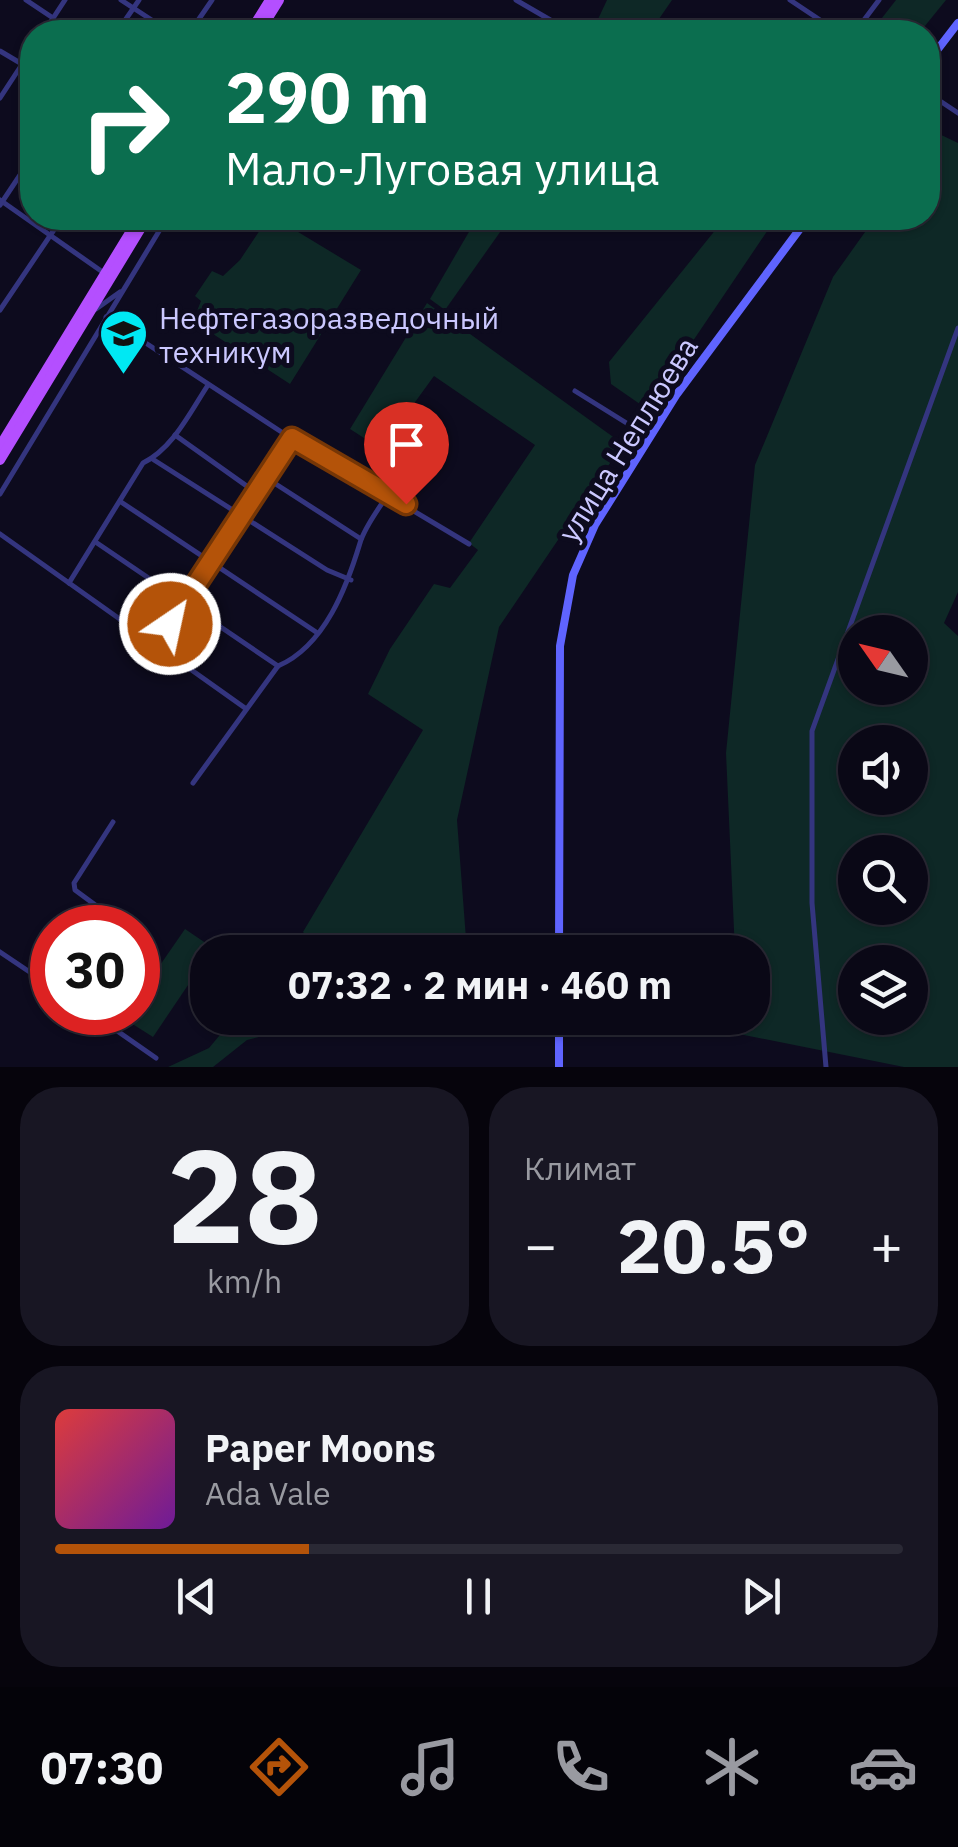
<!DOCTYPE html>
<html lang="ru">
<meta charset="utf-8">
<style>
body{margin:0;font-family:"IBM Plex Sans",sans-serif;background:#181623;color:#f1f3f6;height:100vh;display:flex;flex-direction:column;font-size:38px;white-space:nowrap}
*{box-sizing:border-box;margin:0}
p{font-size:32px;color:#999aa1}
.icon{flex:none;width:55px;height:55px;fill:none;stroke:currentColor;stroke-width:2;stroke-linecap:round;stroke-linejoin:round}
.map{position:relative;height:1067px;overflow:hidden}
.sheet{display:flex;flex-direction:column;gap:20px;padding:20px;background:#06040c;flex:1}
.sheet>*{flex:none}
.hud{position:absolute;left:20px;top:20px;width:920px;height:210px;border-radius:40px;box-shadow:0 2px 8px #0004,0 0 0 2px #2a2935;background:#0b6e4f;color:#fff;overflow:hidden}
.needle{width:65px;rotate:304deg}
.controls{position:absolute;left:838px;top:615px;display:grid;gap:20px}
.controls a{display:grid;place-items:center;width:90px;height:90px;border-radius:50%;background:#0a0816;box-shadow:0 2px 8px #0004,0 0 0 2px #2a2935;font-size:50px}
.speed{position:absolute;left:30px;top:905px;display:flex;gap:20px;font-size:50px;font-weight:700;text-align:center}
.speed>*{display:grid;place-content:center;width:130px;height:130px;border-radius:50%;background:#0a0816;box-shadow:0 2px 8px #0004,0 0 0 2px #2a2935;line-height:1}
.speed .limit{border:15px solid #d22;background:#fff;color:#111}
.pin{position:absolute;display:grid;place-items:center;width:85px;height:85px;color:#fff;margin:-102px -42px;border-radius:50% 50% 50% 0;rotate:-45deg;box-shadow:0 0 10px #0007}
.pin .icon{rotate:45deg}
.me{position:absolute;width:110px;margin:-55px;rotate:34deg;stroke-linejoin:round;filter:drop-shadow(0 0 8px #0008)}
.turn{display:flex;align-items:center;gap:35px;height:210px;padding:0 40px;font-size:45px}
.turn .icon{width:130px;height:130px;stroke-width:2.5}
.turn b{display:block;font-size:70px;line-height:85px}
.big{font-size:75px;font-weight:700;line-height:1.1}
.sheet .widget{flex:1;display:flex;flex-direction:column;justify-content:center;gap:15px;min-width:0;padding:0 35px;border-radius:40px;background:#181623}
.sheet .dial{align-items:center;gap:0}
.dial b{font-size:130px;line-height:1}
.song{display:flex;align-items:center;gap:30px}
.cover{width:120px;height:120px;border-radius:15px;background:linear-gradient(135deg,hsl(0 70% 55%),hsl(280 70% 35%))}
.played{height:10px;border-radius:5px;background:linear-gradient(90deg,#b45309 30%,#2a2935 30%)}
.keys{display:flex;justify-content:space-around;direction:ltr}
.heat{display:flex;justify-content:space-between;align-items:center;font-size:55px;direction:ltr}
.sheet .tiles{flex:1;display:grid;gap:20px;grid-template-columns:1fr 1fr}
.widget:last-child{grid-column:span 2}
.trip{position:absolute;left:190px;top:935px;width:580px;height:100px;border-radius:40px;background:#0a0816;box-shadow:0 2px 8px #0004,0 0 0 2px #2a2935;font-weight:700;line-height:100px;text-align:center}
.tabs{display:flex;height:160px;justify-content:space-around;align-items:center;background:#040309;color:#999aa1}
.tabs .icon{width:70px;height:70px}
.tabs .on{color:#b45309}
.tabs b{font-size:45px;color:#f1f3f6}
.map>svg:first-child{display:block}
.green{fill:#0e2826;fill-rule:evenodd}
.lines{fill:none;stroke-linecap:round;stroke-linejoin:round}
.street{stroke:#34357f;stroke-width:5}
.secondary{stroke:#5f64ff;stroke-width:8}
.primary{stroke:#b44fff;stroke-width:10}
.route-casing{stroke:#753606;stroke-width:25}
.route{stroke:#b45309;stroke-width:18}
.labels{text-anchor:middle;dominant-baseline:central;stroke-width:10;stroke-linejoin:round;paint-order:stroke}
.poi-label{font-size:30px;fill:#cbc8ff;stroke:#0d0b1e;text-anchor:start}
.street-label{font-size:30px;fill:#cbc8ff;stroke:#0d0b1e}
</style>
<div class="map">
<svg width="958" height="1067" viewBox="0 0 958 1067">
<rect width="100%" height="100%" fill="#0d0b1e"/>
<!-- green -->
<g class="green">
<polygon points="607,0 672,0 650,32 592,32"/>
<polygon points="896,0 946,0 920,32 871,32"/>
<path d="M935 132 958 143V592L944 623 958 636V1067H904L739 1034 738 1018H752V952H735L726 753 755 465 833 277 875 218H928V142ZM855 632H910V688H855ZM855 742H910V798H855ZM855 852H910V908H855ZM855 962H910V1018H855Z"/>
<polygon points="268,218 275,218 361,270 290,384 193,321 201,301 195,296 212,271 223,276 240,260"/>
<polygon points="477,218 510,218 445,310 430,299"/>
<polygon points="725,218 776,218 647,409 611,384 609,362"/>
<polygon points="427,303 623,444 499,627 457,820 467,952 323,952 303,932 423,730 368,694 390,649 434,584 450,588 478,550 469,543 535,445 434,376 381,449 350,429"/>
<polygon points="185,929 213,948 153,1037 123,1018 127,1013 138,1012 138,997"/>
<polygon points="234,1018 333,1018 247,1040 213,1067 168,1067 209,1048"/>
</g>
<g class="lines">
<!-- street -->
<g class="street">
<polyline points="26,0 53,18"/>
<polyline points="121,0 170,32"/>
<polyline points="516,0 571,32"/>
<polyline points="790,0 838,32"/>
<polyline points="44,32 65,0"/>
<polyline points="117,32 139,0"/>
<polyline points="190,32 212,0"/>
<polyline points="855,32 879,0"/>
<polyline points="0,51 32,70"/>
<polyline points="928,93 958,113"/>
<polyline points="0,98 32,49"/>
<polyline points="0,200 104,273"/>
<polyline points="0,205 32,157"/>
<polyline points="96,309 120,292"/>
<polyline points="0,310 62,218"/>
<polyline points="106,317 283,433 469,544"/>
<polyline points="575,391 649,437"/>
<polyline points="175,435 258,494"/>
<polyline points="154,460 327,570 351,580"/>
<polyline points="268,479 361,539"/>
<polyline points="0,494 167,218"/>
<polyline points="121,502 316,632"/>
<polyline points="0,534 245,708"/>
<polyline points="97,543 278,666"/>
<path d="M69 583 143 463C173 448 189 414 208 385"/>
<polyline points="156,644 292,438"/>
<path d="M193 783 278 666C325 646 347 586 360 543 365 526 379 509 388 494"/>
<polyline points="90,928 98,907 75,890 74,883 113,822"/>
<polyline points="0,952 52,987"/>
<polyline points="90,1012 156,1058"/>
<polyline points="826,1067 812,903 812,731 958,328"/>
</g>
<!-- secondary -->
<g class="secondary">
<polyline points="928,62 958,23"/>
<polyline points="559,952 560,646 573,575 595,525 677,394 808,218"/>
<polyline points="559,1067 559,1018"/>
</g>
<!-- primary -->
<g class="primary">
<polyline points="250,32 270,0"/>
<polyline points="259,32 279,0"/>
<polyline points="0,446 139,218"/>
<polyline points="0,460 147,218"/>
</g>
</g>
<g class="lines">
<defs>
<polyline id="route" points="170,624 292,438 406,504"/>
</defs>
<!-- route casing -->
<use href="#route" class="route-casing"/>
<!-- route -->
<use href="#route" class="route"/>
</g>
<!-- icons -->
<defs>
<symbol id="university-pin" viewBox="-11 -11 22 30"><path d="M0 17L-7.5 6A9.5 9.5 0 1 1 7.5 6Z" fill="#00e8f3" stroke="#0d0b1e"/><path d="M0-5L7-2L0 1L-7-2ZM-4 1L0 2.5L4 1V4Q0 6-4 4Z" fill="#111"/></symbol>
</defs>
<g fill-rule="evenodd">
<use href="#university-pin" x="96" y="306" width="55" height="75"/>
</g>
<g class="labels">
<!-- poi labels -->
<g class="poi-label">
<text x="159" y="317">Нефтегазоразведочный<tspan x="159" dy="34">техникум</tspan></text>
</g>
<!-- street labels -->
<g class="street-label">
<text transform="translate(627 439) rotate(-58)">улица Неплюева</text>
</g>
</g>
</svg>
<div class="controls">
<a><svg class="needle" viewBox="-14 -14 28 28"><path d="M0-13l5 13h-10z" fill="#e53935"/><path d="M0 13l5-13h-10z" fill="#999aa1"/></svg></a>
<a><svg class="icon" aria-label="sound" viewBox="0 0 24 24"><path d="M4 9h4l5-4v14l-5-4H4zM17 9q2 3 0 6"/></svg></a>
<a><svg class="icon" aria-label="search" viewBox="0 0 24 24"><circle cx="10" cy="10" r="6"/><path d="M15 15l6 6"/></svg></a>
<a><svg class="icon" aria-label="layers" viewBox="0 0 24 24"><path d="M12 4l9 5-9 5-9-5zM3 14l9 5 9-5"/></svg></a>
</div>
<div class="speed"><div class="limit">30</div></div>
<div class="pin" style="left:406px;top:504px;background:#d93025"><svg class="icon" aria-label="arrive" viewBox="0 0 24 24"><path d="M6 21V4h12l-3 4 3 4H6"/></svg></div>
<svg class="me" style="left:170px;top:624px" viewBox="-20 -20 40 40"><circle r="17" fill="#b45309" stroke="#fff" stroke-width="3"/><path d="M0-11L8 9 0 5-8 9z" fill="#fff"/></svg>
<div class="trip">07:32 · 2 мин · 460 m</div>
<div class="hud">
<div class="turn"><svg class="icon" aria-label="right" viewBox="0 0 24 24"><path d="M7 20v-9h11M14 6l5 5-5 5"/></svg><div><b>290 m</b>Мало-Луговая улица</div></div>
</div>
</div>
<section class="sheet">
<div class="tiles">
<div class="widget dial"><b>28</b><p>km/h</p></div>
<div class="widget"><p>Климат</p>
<div class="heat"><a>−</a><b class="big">20.5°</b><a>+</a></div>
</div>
<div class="widget">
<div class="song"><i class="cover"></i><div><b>Paper Moons</b><p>Ada Vale</p></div></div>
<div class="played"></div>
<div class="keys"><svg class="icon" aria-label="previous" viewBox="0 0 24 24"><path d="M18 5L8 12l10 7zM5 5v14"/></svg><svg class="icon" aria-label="pause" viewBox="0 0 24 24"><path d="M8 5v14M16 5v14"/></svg><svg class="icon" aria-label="next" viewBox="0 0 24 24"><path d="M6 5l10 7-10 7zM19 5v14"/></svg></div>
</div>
</div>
</section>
<nav class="tabs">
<b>07:30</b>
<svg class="icon on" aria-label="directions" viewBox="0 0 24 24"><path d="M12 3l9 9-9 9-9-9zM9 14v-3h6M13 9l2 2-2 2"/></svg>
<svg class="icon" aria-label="music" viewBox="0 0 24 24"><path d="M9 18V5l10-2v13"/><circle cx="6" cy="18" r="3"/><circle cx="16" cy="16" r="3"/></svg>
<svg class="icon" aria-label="phone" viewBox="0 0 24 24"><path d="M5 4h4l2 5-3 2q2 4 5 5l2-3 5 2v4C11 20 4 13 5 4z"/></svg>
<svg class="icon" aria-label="climate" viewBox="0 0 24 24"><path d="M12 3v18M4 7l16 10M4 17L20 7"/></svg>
<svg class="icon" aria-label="car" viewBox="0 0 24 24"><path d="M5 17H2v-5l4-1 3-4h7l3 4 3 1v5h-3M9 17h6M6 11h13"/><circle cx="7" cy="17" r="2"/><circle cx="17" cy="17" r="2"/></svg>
</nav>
